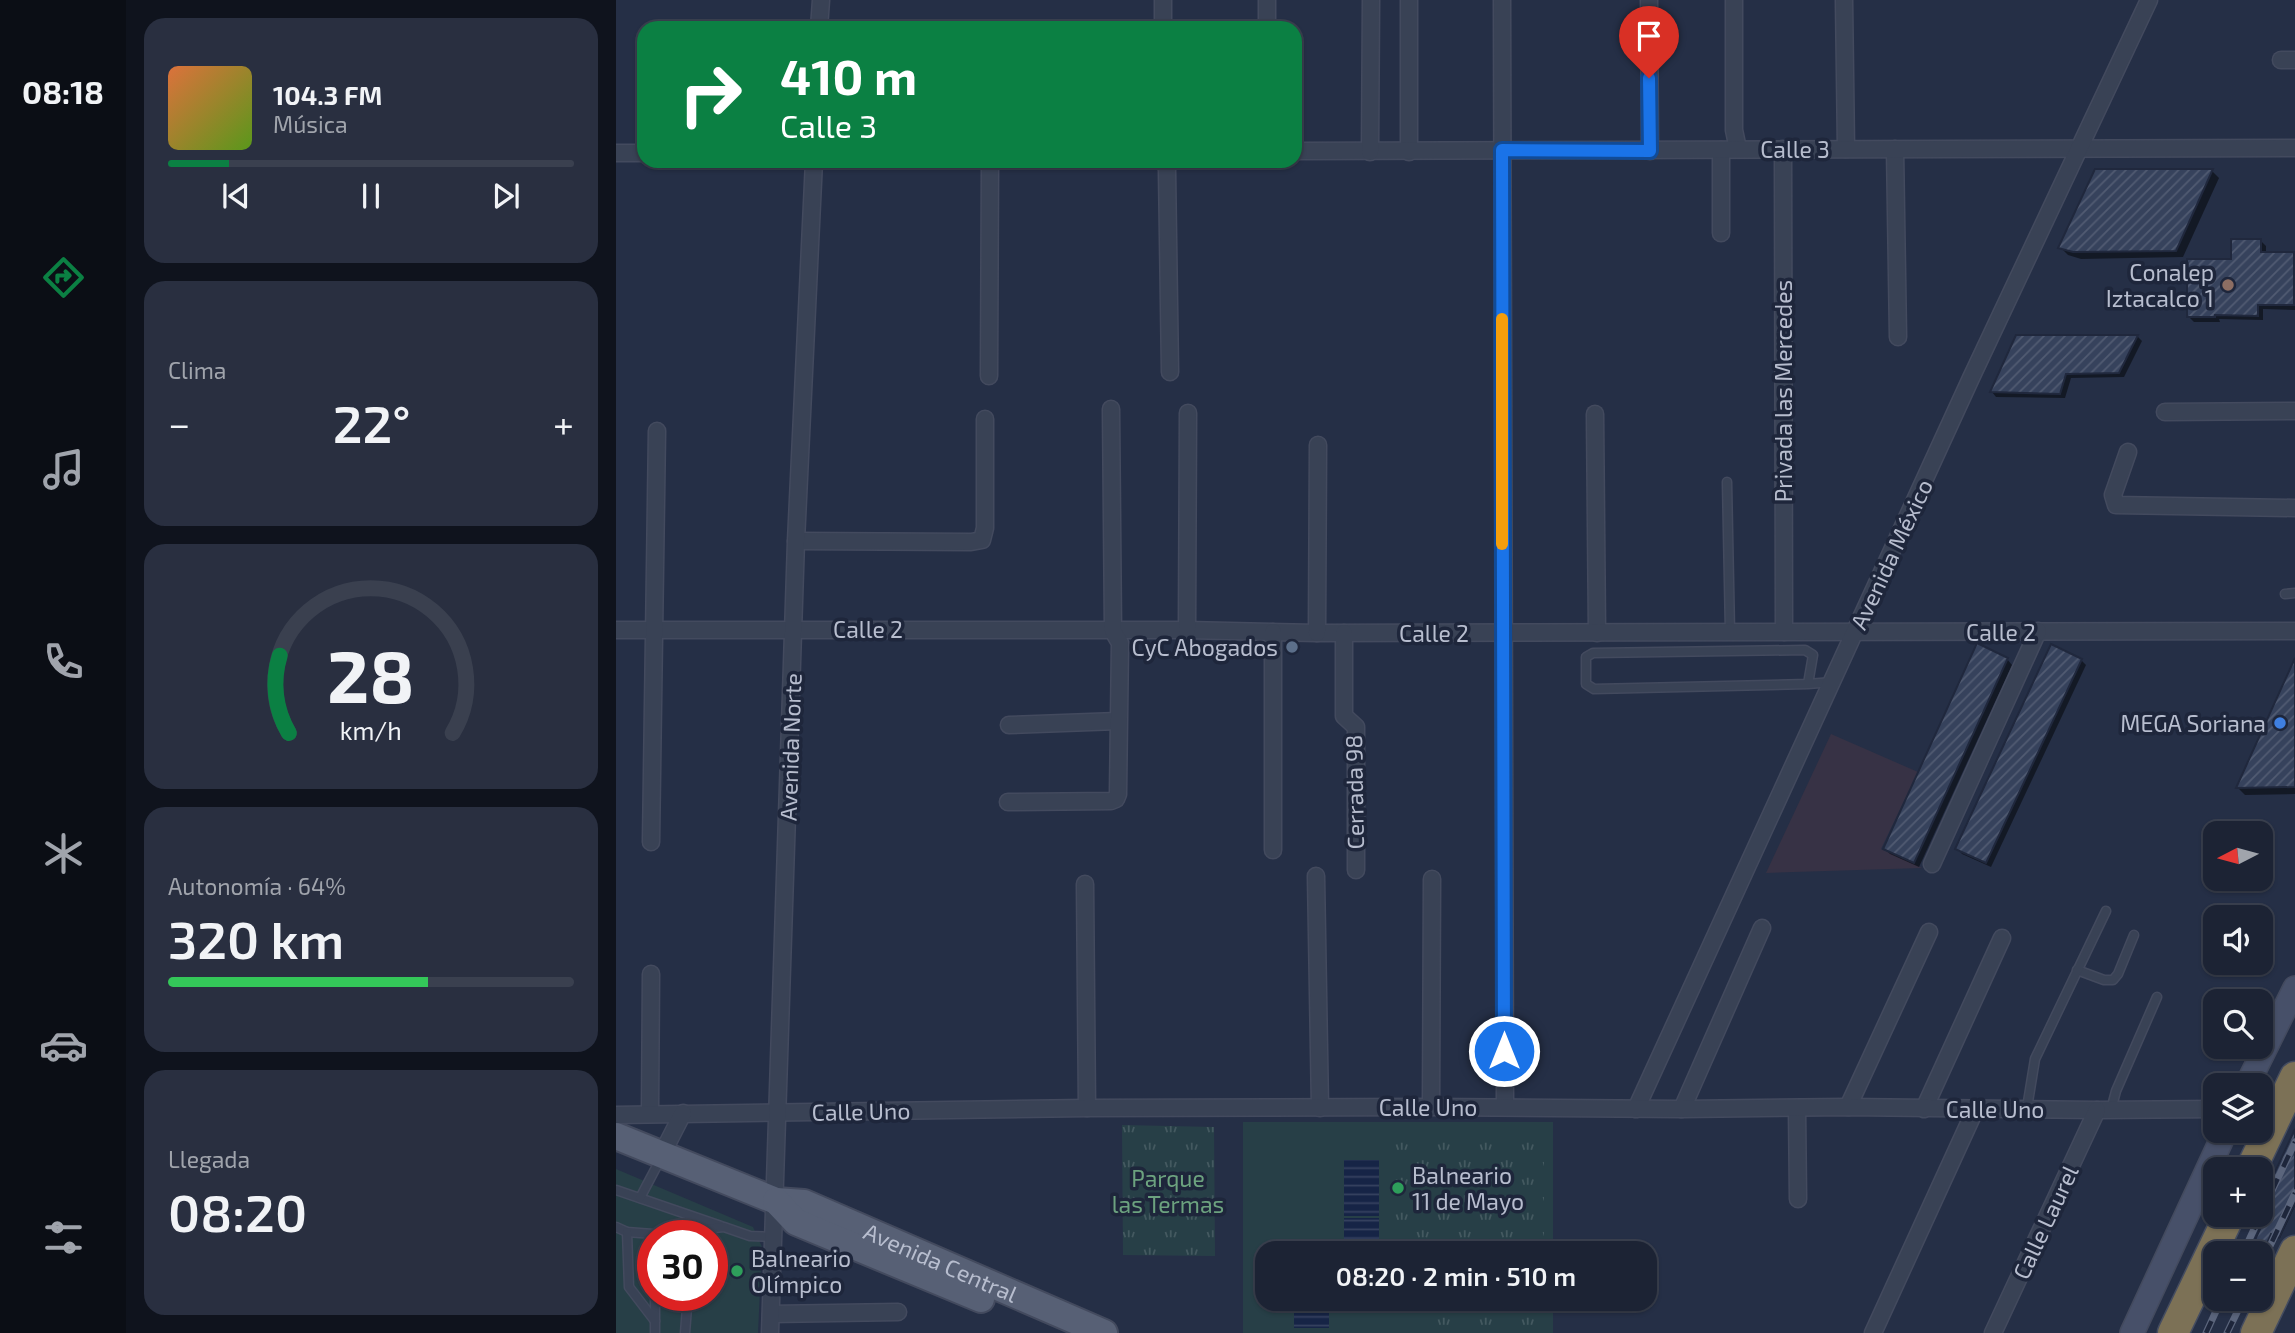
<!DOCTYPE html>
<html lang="es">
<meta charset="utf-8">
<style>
body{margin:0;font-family:"Exo 2",sans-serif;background:#292f40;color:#f1f3f6;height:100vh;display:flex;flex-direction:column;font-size:26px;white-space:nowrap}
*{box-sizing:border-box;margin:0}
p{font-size:23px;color:#a0a4ac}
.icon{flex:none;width:38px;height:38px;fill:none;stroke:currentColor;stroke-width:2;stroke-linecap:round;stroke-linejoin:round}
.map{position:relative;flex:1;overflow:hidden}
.panel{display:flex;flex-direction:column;gap:18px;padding:18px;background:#0f131d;width:490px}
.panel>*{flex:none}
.top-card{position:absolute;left:21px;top:21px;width:665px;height:147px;border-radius:21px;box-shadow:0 2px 5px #0004,0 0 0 2px #3a404f;background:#0b8043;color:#fff;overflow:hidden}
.needle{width:46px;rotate:264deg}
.tools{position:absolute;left:1587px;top:821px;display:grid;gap:14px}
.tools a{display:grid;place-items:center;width:70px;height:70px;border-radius:14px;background:#1c2334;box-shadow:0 2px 5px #0004,0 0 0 2px #3a404f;font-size:35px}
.speed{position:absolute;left:21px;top:1220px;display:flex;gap:14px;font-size:35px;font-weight:700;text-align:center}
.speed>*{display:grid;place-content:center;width:91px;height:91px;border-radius:50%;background:#1c2334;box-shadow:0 2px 5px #0004,0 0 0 2px #3a404f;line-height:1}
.speed .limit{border:10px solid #d22;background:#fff;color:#111}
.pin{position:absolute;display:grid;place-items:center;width:60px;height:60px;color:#fff;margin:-72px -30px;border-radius:50% 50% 50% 0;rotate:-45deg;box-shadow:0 0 7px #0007}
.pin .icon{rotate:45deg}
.me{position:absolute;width:77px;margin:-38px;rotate:0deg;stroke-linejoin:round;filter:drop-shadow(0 0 5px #0008)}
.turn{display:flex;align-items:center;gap:24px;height:147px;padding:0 28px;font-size:32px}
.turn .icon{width:91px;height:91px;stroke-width:2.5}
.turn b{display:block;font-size:49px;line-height:60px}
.big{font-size:52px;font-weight:600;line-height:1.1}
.panel .card{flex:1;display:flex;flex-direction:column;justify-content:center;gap:10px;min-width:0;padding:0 24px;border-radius:21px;background:#292f40}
.panel .dial{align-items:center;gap:0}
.dial svg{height:182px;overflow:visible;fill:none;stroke:#3a404f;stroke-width:7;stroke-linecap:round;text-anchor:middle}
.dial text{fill:#f1f3f6;stroke:none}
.song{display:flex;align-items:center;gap:21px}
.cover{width:84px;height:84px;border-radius:10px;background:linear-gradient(135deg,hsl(20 70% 55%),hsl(90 70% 35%))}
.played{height:7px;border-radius:4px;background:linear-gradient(90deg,#0b8043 15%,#3a404f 15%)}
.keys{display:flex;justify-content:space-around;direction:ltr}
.heat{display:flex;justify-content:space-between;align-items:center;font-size:38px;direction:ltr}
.charge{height:10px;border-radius:5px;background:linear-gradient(90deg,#34c759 64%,#3a404f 0)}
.trip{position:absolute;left:639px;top:1241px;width:402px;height:70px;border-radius:21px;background:#1c2334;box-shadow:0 2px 5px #0004,0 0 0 2px #3a404f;font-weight:600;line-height:70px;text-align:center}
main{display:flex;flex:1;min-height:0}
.menu{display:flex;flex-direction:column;width:126px;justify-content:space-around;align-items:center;background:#0b0e15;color:#a0a4ac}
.menu .icon{width:49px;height:49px}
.menu .on{color:#0b8043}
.menu b{font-size:32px;color:#f1f3f6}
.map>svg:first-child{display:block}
.medical{fill:#373245}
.green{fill:#273f47;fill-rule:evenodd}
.park{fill:url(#park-tufts)}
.water{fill:url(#water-rules)}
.shadow{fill:#0007}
.building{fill:url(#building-hatch);stroke:#20283d;stroke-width:2}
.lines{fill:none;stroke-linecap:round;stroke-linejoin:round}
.lane-casing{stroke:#434a5e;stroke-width:11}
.street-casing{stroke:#434a5e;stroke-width:19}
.secondary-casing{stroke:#434a5e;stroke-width:26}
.primary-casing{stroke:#434a5e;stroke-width:30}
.highway-casing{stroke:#444c60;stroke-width:33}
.lane{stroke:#394255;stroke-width:8}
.street{stroke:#394255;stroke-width:16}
.secondary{stroke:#475069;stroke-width:23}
.primary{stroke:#576075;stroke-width:26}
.highway{stroke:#7c7156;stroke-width:30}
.rail-casing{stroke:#5b657c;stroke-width:7}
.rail{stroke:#1e263b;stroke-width:4.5;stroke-dasharray:13;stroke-linecap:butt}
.route-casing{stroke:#114b97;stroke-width:18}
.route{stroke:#1a73e8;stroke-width:12}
.slow{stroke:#f59e0b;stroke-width:12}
.education-dot{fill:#8d6e63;stroke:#1e263b;stroke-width:2.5}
.service-dot{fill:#5c6f8a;stroke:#1e263b;stroke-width:2.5}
.shop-dot{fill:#3f7fe0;stroke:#1e263b;stroke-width:2.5}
.leisure-dot{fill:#2e9e5b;stroke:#1e263b;stroke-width:2.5}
.labels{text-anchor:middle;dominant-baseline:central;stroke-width:7;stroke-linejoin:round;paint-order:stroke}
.street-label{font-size:23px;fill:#b7bdce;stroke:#1e263b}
.poi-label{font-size:23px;fill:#b7bdce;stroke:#1e263b;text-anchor:end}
.park-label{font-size:23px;fill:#6ca27f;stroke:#1e263b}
</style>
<main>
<nav class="menu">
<b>08:18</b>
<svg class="icon on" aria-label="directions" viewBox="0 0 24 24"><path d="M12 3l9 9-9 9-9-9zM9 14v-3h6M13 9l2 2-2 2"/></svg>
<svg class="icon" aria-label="music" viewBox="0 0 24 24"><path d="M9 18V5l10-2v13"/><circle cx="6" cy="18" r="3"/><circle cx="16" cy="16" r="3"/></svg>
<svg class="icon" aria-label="phone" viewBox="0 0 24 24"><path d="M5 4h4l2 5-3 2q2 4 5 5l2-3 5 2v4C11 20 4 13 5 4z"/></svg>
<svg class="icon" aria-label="climate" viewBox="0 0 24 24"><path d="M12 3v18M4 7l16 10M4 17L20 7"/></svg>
<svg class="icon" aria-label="car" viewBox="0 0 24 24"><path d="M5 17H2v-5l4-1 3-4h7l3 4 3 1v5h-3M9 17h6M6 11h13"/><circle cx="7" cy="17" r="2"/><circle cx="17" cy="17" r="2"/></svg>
<svg class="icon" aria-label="filters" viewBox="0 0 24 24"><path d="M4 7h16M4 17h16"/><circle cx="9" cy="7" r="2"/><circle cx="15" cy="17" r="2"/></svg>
</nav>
<section class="panel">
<div class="card">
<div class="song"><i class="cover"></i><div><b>104.3 FM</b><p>Música</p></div></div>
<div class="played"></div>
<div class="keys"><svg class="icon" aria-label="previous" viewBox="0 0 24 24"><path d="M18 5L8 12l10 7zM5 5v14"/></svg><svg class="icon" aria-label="pause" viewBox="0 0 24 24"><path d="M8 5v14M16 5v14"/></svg><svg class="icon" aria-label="next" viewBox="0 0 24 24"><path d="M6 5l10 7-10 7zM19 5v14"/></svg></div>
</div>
<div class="card"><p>Clima</p>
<div class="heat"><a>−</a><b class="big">22°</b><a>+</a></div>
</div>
<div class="card dial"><svg viewBox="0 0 100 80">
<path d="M14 69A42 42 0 1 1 86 69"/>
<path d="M14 69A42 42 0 0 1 10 35" stroke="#0b8043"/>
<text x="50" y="56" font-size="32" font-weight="700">28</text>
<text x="50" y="72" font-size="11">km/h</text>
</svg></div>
<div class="card"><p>Autonomía · 64%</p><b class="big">320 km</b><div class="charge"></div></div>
<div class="card"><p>Llegada</p><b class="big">08:20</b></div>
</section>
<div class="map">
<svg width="1679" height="1333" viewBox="0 0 1679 1333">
<defs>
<pattern id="park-tufts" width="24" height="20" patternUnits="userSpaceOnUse" patternTransform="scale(1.75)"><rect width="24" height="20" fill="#273f47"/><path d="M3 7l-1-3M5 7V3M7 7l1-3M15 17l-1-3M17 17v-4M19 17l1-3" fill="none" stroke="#445960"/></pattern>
<pattern id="water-rules" width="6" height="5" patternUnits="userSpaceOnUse" patternTransform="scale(1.75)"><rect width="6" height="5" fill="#162446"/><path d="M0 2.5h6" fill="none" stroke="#364260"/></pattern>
<pattern id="building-hatch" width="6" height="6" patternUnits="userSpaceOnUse" patternTransform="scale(1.75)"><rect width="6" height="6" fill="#36425c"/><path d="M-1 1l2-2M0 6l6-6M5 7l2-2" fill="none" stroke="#515b72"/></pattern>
</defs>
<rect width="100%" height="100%" fill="#252f46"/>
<!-- medical -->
<polygon class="medical" points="1215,734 1302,772 1265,849 1306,868 1150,873"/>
<!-- green -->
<g class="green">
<polygon points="627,1122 937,1122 937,1253 651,1253 651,1298 937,1299 937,1333 627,1333"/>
<path d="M0 1169 137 1227 146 1247 142 1333H0ZM37 1236H96V1295H37Z"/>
</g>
<!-- park -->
<g class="park">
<polygon points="506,1125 598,1127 599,1256 507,1255"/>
<polygon points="772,1135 928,1135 928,1253 817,1253 816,1247 812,1253 773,1253"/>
<rect x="817" y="1299" width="111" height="34"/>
</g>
<!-- water -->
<g class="water">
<rect x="728" y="1160" width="35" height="56"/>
<rect x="728" y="1218" width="35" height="35"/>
<rect x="678" y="1299" width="35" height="29"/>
</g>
<!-- shadow -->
<g class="shadow">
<polygon points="1596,171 1603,178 1567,257 1465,259 1452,255 1444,247"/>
<polygon points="1645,241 1650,246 1650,254 1679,255 1679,310 1647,309 1647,320 1603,319 1604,322 1578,322 1573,317 1617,261"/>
<polygon points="1401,337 1522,337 1526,341 1508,377 1455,378 1449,398 1380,397 1376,392"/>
<polygon points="1391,659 1396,665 1303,867 1274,854 1269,849"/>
<polygon points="1465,660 1470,665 1375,867 1346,854 1341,848"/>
<polygon points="1679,663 1679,794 1629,795 1622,788"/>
<polygon points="1679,1133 1679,1206 1664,1238 1656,1235 1645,1260 1645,1253 1635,1253 1646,1229 1645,1206"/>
</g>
<!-- building -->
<g class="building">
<polygon points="1479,169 1597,169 1560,251 1457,252 1442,248"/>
<polygon points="1615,239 1645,239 1645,252 1678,252 1678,305 1642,305 1642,316 1599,315 1599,317 1571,317 1571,259 1615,259"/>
<polygon points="1400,335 1522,335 1503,373 1450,374 1444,394 1374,392"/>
<polygon points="1361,643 1392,658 1298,863 1267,849"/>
<polygon points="1435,644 1466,659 1370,863 1339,849"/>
<polygon points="1679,658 1679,787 1620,788"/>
<polygon points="1679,1129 1679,1203 1663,1238 1655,1234 1647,1253 1633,1253 1644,1229 1634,1225 1639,1214 1645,1214 1645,1202"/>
</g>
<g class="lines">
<defs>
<g id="lane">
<polyline points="1111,482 1114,632"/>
<polyline points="1669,594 1679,593"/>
<polyline points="1192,684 1197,655 1189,650 977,653 970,657 970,684 978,689 1192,684 1216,682"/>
<polyline points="1461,970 1488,980 1497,980 1502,974 1518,935"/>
<polyline points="1411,1108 1419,1059 1490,911"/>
<polyline points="1495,1110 1500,1091 1541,997"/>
<polyline points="0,1190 105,1226"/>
<polyline points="24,1198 44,1160"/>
<polyline points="0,1227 11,1232 37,1234 108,1227 134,1236 158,1237"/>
<polyline points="11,1232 13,1287 39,1321"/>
<polyline points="39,1333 39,1295"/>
<polyline points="69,1333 72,1295"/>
</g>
<g id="street">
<polyline points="793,0 793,152"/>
<polyline points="886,0 889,1107"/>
<polyline points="1033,0 1034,151"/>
<polyline points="1118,0 1118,130 1122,149"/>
<polyline points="1228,0 1230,149"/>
<polyline points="203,28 205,0"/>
<polyline points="547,28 547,0"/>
<polyline points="651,28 651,0"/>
<polyline points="1665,60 1679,60"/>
<polyline points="1167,149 1168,632"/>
<polyline points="1279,149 1282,337"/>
<polyline points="1105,150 1105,233"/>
<polyline points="679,151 1679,148"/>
<polyline points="754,152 755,0"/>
<polyline points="0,153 28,153"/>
<polyline points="549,161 551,170 554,372"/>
<polyline points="373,376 374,161"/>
<polyline points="1549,412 1679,411"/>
<polyline points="979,414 981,633"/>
<polyline points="1512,452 1497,495 1500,505 1679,508"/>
<polyline points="180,541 355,542 366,540 369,528 369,419"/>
<polyline points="0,630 571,630 701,633 1679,631"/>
<polyline points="571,630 572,413"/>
<polyline points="657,632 657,850"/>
<polyline points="701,633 702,445"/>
<polyline points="728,633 728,716 740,727 740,870"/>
<polyline points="393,725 502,721"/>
<polyline points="392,802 495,801 500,799 502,794 504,643 497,631 495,409"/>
<polyline points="35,842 41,431"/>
<polyline points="1316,864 1422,631"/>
<polyline points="700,876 704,1108"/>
<polyline points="469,884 471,1108"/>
<polyline points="815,1107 816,879"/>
<polyline points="1232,1107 1313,932"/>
<polyline points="1181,1108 1182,1199"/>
<polyline points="1020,1109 1355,378 1533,0"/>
<polyline points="1066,1109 1146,928"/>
<polyline points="1308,1109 1386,938"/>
<polyline points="34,1113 35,974"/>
<polyline points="0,1115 471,1108 815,1107 1066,1109 1232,1107 1481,1110 1600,1109"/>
<polyline points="45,1156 67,1113"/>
<polyline points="155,1314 282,1312"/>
<polyline points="154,1333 180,541 198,161"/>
<polyline points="1257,1333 1360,1108"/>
<polyline points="1377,1333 1481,1110"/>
</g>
<g id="secondary">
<polyline points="1631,1085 1679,988"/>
<polyline points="1516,1333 1610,1130"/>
</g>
<g id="primary">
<path id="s1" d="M0 1136 160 1201 188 1203 488 1333"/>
<polyline points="160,1201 180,1222 365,1299"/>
</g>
<g id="highway">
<polyline points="1635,1169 1679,1077"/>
<polyline points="1557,1333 1614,1214"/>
<polyline points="1640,1333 1679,1251"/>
</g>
</defs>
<!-- lane casing -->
<use href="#lane" class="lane-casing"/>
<!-- street casing -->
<use href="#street" class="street-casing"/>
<!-- secondary casing -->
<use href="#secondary" class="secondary-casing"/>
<!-- primary casing -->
<use href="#primary" class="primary-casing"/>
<!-- highway casing -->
<use href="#highway" class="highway-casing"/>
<!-- lane -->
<use href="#lane" class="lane"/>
<!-- street -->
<use href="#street" class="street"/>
<!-- secondary -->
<use href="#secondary" class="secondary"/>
<!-- primary -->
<use href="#primary" class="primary"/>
<!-- highway -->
<use href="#highway" class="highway"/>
<defs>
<g id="rail">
<polyline points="1645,1214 1679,1142"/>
<polyline points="1627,1253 1645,1214"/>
<polyline points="1645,1265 1679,1193"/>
<polyline points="1590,1333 1606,1298"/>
<polyline points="1611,1333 1628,1298"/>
</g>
</defs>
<!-- rail casing -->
<use href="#rail" class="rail-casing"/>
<!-- rail -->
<use href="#rail" class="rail"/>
</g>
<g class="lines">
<defs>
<polyline id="route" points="888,1051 886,150 1034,151 1033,78"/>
</defs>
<!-- route casing -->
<use href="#route" class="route-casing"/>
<!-- route -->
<use href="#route" class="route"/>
<!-- slow -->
<polyline class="slow" points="886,319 886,544"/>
</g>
<!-- markers -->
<circle class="education-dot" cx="1612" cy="285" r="7"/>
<circle class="service-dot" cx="676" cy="647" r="7"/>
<circle class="shop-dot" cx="1664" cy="723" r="7"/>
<g class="leisure-dot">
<circle cx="782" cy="1188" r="7"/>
<circle cx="121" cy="1271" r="7"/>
</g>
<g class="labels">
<!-- street labels -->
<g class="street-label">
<text x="1179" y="149">Calle 3</text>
<text transform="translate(1167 391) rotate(-90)">Privada las Mercedes</text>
<text transform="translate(1275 554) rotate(-65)">Avenida México</text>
<text x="252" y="629">Calle 2</text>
<text x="1385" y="632">Calle 2</text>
<text x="818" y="633">Calle 2</text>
<text transform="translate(174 747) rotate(-88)">Avenida Norte</text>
<text transform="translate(738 792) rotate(-91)">Cerrada 98</text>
<text x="812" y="1107">Calle Uno</text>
<text x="1379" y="1109">Calle Uno</text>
<text transform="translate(245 1111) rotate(-1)">Calle Uno</text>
<text transform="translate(1429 1222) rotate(-65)">Calle Laurel</text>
<text stroke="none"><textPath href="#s1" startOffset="350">Avenida Central</textPath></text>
</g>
<!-- poi labels -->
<g class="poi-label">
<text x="1598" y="272">Conalep<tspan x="1598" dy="26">Iztacalco 1</tspan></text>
<text x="662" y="647">CyC Abogados</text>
<text x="1650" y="723">MEGA Soriana</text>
<text x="796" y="1175" text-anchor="start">Balneario<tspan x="796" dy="26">11 de Mayo</tspan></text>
<text x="135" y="1258" text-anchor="start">Balneario<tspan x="135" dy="26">Olímpico</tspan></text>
</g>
<!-- park labels -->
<g class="park-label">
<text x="552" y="1178">Parque<tspan x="552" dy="26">las Termas</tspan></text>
</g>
</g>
</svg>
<div class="tools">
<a><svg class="needle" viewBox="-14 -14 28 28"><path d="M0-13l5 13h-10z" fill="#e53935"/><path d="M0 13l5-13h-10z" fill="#a0a4ac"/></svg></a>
<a><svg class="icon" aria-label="sound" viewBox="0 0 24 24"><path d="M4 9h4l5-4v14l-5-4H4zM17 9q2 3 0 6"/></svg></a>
<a><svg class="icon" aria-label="search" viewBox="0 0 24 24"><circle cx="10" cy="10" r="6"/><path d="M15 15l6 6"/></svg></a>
<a><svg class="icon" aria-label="layers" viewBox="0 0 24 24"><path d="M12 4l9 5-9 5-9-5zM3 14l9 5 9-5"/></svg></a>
<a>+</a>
<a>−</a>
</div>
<div class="speed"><div class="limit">30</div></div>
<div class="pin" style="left:1033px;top:78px;background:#d93025"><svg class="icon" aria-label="arrive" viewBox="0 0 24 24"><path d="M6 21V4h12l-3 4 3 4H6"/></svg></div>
<svg class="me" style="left:888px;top:1051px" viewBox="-20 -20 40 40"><circle r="17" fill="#1a73e8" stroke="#fff" stroke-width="3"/><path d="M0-11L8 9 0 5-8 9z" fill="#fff"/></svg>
<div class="trip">08:20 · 2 min · 510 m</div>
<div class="top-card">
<div class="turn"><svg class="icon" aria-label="right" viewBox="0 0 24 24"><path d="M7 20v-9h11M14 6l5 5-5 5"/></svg><div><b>410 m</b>Calle 3</div></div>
</div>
</div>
</main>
